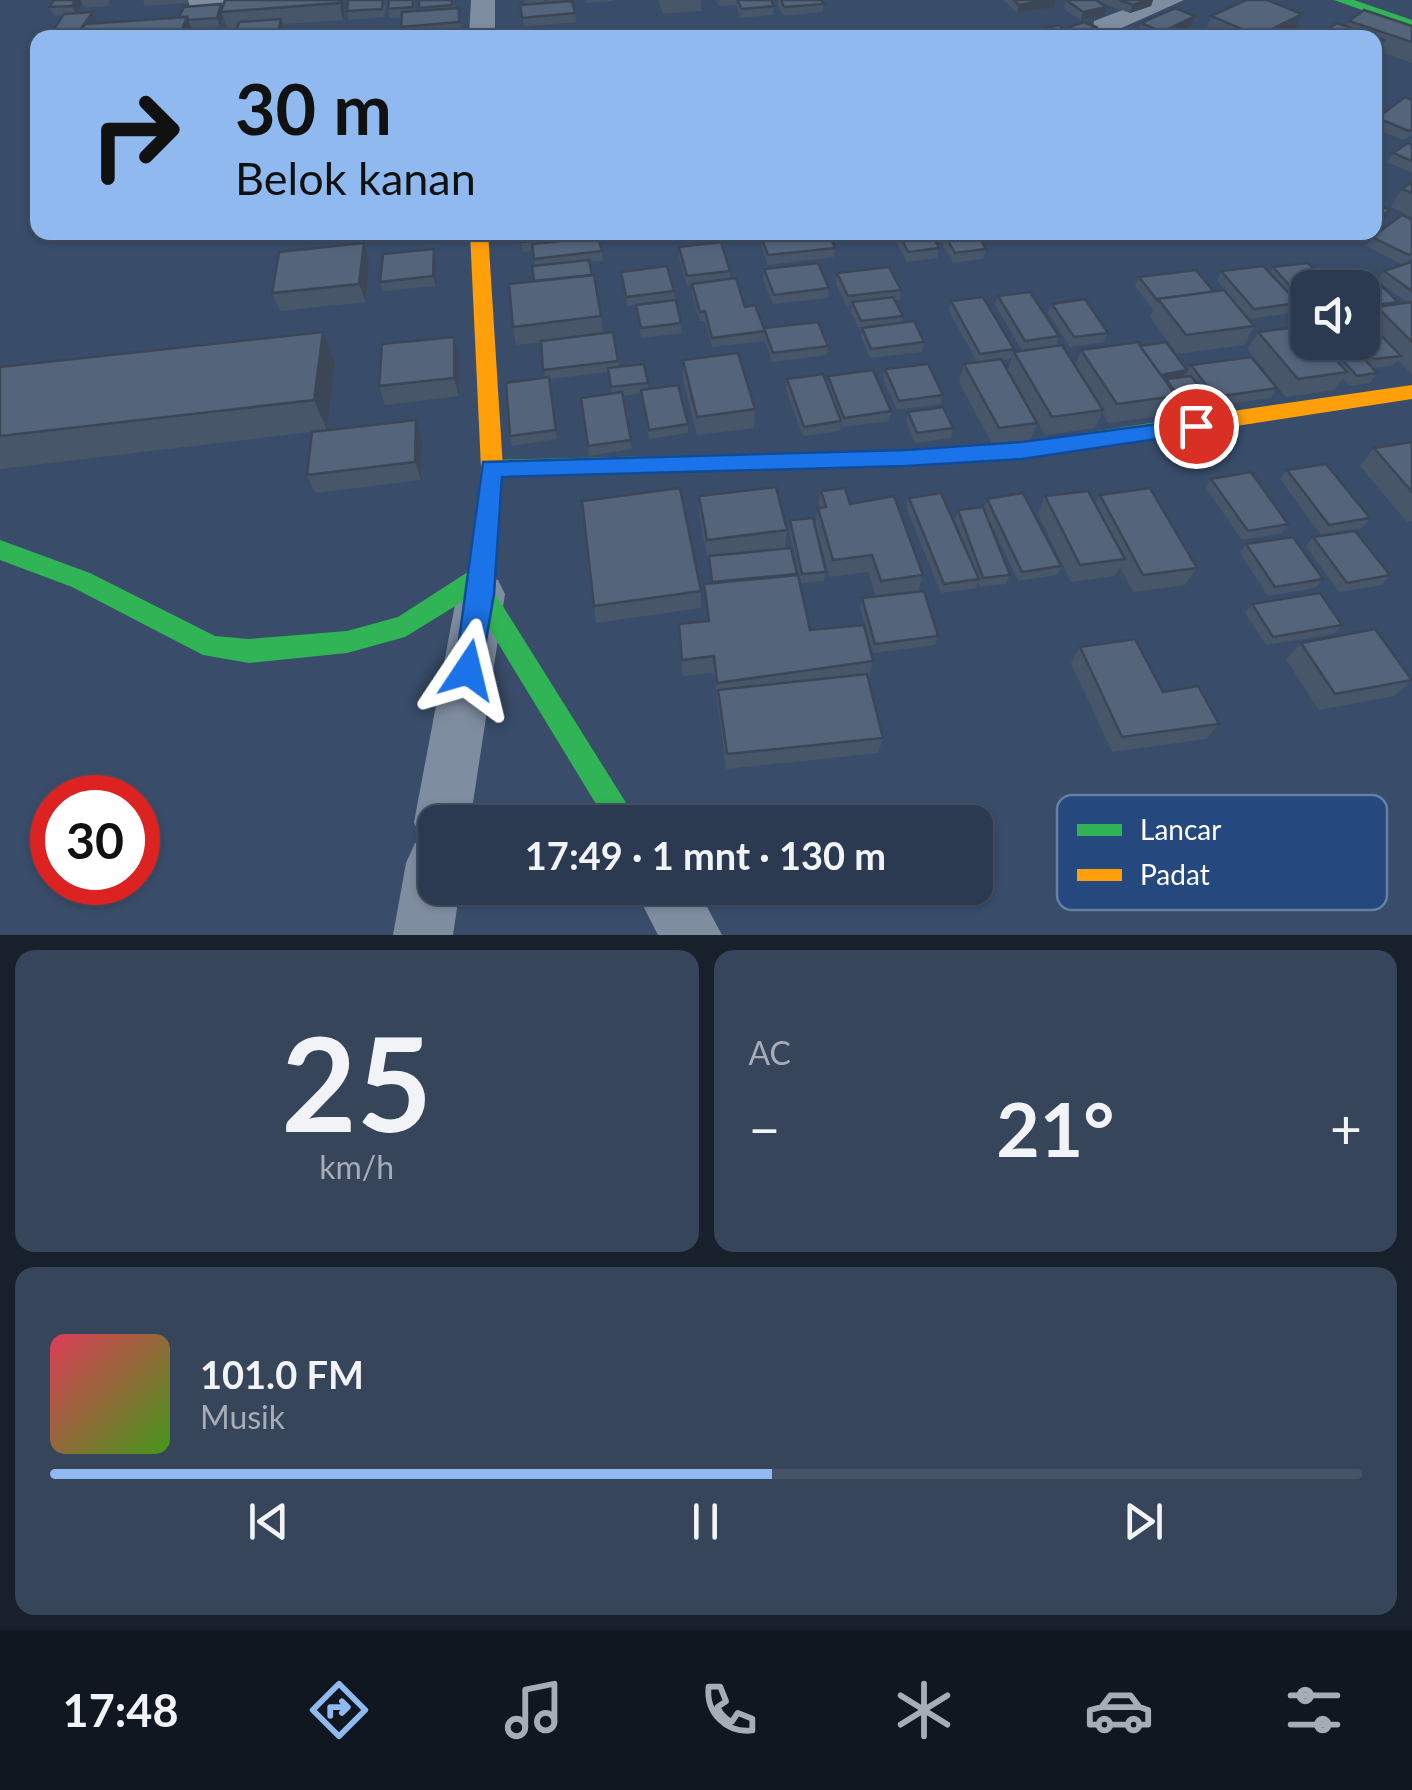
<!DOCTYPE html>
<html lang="id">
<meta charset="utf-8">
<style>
body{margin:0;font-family:Lato,sans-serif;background:#37455a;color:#f1f3f6;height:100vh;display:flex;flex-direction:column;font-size:38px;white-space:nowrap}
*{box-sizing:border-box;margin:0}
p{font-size:32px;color:#a6adb7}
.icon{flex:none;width:55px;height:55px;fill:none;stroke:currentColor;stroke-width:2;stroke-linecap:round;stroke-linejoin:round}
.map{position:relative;height:935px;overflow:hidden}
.details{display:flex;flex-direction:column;gap:15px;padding:15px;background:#18202c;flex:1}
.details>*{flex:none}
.banner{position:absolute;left:30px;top:30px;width:1352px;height:210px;border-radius:20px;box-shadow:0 2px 8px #0004,0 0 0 2px #475467;background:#90b9f0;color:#111;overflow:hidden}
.tools{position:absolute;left:1290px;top:270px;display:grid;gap:20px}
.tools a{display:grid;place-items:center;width:90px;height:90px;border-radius:20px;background:#2b3a50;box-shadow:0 2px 8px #0004,0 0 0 2px #475467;font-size:50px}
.speed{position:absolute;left:30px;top:775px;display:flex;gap:20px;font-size:50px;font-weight:700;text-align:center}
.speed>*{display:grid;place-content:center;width:130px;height:130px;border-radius:50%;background:#2b3a50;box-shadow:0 2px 8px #0004,0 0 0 2px #475467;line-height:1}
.speed .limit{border:15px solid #d22;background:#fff;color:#111}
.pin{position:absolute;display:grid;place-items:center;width:85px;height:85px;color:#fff;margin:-42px;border:5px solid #fff;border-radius:50%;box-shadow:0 2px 10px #0007}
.me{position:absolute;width:110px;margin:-55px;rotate:10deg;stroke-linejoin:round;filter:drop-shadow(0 0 8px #0008)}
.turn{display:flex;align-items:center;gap:35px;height:210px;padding:0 40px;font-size:45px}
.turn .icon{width:130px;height:130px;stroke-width:2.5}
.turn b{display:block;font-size:70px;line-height:85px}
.big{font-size:75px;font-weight:700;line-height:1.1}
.details .tile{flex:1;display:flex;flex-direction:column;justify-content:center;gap:15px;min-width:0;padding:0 35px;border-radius:20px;background:#37455a}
.details .dial{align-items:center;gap:0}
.dial b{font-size:130px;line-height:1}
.song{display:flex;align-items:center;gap:30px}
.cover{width:120px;height:120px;border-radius:15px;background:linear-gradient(135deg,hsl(350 70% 55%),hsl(100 70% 35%))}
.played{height:10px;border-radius:5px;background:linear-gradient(90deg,#90b9f0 55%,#475467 55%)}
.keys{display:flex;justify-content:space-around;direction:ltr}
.heat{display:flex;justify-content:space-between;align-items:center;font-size:55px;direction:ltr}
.details .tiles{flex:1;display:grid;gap:15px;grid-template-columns:1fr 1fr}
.tile:last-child{grid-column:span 2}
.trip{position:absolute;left:418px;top:805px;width:575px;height:100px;border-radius:20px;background:#2b3a50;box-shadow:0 2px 8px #0004,0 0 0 2px #475467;font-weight:700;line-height:100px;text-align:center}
.tabs{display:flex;height:160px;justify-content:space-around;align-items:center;background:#111720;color:#a6adb7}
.tabs .icon{width:70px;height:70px}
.tabs .active{color:#90b9f0}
.tabs b{font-size:45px;color:#f1f3f6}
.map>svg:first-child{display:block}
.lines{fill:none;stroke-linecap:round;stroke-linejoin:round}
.street{fill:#7f8da0;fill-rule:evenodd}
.fast{fill:#30b455;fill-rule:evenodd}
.slow{fill:#ff9f0a;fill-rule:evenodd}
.wall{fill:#48566a}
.shaded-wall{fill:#3b4656}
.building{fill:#54647b;stroke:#3b4656;stroke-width:2.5}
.route{fill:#1a73e8;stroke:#114b97;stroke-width:2.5}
.key{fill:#25497e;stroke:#6680a5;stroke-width:2.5}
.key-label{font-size:28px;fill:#fff}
</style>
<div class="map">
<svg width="1412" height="935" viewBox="0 0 1412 935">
<rect width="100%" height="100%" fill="#394d6a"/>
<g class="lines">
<!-- street -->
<g class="street">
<path d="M188 0H237C228 11 204 11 190 7Z"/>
<polygon points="471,0 495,0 495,38 469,38"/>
<polygon points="1149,0 1184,0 1117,30 1118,38 1092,38 1094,21"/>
<polygon points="481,574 498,580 505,594 470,822 435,822 435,888 460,888 453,935 393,935 406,863 415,843 421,840 414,822 457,594 464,580"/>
<polygon points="634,888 697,888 722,935 658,935"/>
</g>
<!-- fast -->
<g class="fast">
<polygon points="1334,0 1354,0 1412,20 1412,28"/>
<polygon points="1171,420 1182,428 1171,436 1022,458 906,466 492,476 481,468 492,460 906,450 1022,442"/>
<polygon points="0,540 90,573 215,636 249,639 347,631 398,617 474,568 483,565 492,568 495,575 494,592 638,822 607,822 470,597 405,637 347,653 249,663 203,655 72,587 0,560"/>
</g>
<!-- slow -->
<g class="slow">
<polygon points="470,232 488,232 503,468 494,583 491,590 482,593 473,590 470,583 481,468"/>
<polygon points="1412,385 1412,399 1171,436 1160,428 1171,420"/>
</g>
</g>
<!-- wall -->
<g class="wall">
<polygon points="54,0 110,0 107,6 85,8 82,3 77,13 97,20 95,23 179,17 223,7 225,0 343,0 345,7 343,20 283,24 284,28 282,38 235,38 237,28 227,28 223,17 220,27 192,29 193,33 192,38 48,38 63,15 54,16 49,7"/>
<polygon points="143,0 188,0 187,3 145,6"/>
<polygon points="389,0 415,0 415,11 419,11 419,8 454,0 454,8 460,17 461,31 403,36 401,27 402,17 390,18 388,9"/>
<polygon points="524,0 544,0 545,3 548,3 548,0 569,0 575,13 576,22 524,27 520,5 525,5"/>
<polygon points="585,0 613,0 613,1 586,3"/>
<polygon points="658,0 701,0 701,11 663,14"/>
<polygon points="716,0 771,0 774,6 773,15 741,18 737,9 737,5 719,6"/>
<polygon points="778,0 821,0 824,4 823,12 784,16 778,5"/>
<polygon points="1003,0 1056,0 1054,7 1017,13"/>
<polygon points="1066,0 1153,0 1151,6 1130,13 1101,3 1104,16 1081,20 1064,9"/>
<polygon points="386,5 384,17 349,20 347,11"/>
<polygon points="1302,14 1295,30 1281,38 1216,38 1205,33 1211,16"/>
<polygon points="1195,16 1192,25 1165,38 1152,38 1138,31 1141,23"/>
<polygon points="1349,21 1412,26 1412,63 1378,51 1375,57 1375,38 1346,26"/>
<polygon points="1069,27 1093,36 1042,38 1044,29 1068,31"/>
<polygon points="1405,97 1412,134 1404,140 1375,129 1377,118"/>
<polygon points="1412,140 1412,173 1387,162 1393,153 1410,144"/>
<polygon points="1412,182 1412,217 1391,207 1402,189"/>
<polygon points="1412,220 1412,258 1403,265 1412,263 1412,374 1398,360 1394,365 1373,368 1377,373 1370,383 1350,386 1343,378 1334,390 1286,397 1248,350 1258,332 1328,351 1331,347 1346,345 1343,342 1362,342 1362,288 1334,288 1330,284 1336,274 1398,302 1397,304 1408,303 1377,281 1384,271 1403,265 1366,246 1372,237"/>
<polygon points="519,232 578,232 579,239 602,251 603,261 590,262 601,316 603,333 618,361 619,367 648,383 648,389 688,424 688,433 649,439 641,393 623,396 632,449 589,456 581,398 612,394 608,372 550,379 557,439 512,446 510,436 545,378 541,342 516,345 513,327 534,281 535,266 533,250 523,252"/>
<polygon points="667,232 695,232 668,236"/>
<polygon points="891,232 931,232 939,248 937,258 907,262"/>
<polygon points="935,232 976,232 986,249 983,259 953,263"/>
<polygon points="1340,232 1366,232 1356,240"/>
<polygon points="762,239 835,248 834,257 768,265 762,248"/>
<polygon points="364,243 369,262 366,302 280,311 272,293"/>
<polygon points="679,247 730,271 730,279 745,307 764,330 828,346 827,355 773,362 764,339 764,341 712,347 705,321 700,321 692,294 692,285 687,286 679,257"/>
<polygon points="434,249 436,259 436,286 383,291 380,282"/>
<polygon points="1273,267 1308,288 1308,304 1296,306 1292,313 1249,319 1217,281 1221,271 1270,273"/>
<polygon points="764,269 829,288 828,298 773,304 763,279"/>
<polygon points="621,272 674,291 674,300 681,323 682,333 641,338 636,305 627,306"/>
<polygon points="837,273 901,290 900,300 895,300 903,316 902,323 924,342 922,352 870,358 861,337 862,330 860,331 851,312 852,305 846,306 836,283"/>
<polygon points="1139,277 1214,292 1254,326 1244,345 1177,354 1150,317 1153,310 1135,286"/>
<polygon points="998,296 1059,336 1056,346 1022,350 995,305"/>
<polygon points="951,301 1014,349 1011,359 1001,360 1037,423 1030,441 993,446 959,382 964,364 977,362 949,311"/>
<polygon points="1052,304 1108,333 1104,342 1070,347 1048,313"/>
<polygon points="454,337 459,355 459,396 385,405 379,386"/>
<polygon points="1140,346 1187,370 1184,377 1187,376 1186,375 1191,365 1277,388 1271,398 1214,406 1216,408 1210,418 1185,421 1172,404 1167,415 1108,423 1102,412 1095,428 1045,435 1008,370 1014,352 1075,366 1081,350"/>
<polygon points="683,360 755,409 754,428 697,435 683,378"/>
<polygon points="335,363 327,430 0,469 0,367"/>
<polygon points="885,369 943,395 940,404 897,410 883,379"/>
<polygon points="828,376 891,411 889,421 842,427 841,423 840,431 803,436 786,389 787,379 827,384"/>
<polygon points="908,412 953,428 951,438 915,443 906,421"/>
<polygon points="422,439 421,480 315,493 307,475"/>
<polygon points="1412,442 1412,521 1407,522 1360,466 1374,448"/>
<polygon points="1287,470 1370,518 1362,528 1321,535 1280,479"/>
<polygon points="1211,479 1288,524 1282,533 1242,540 1206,488"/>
<polygon points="821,491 850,504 923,575 918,592 938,636 935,645 873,653 860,607 862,598 876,596 868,572 830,577 815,526 826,572 824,581 801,583 789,529 790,520 815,526"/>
<polygon points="1100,495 1197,568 1185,585 1133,592 1120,567 1115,576 1071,582 1038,514 1045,496 1095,504"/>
<polygon points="699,496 787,530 785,548 755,552 810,630 873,661 868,678 883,738 878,753 726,769 714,673 683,676 679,640 679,624 707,621 704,584 711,583 709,557 707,557 699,514"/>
<polygon points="909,498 968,553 955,519 958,510 984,508 987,499 1061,566 1057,575 1018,581 986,513 1010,575 1006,584 980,587 978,582 976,588 941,593 906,507"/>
<polygon points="1313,537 1390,575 1382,585 1339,592 1306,546"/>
<polygon points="1246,544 1323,579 1315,588 1268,596 1240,553"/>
<polygon points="701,591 701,608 596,623 594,606"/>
<polygon points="1252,604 1342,625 1334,634 1266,645 1245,613"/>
<polygon points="1301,643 1412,680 1394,696 1319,710 1286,659"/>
<polygon points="1080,647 1163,692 1219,724 1206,739 1112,752 1071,663"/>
</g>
<!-- shaded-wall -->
<g class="shaded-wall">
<polygon points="75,0 81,0 82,3 76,14 72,6"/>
<polygon points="339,0 343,0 345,7 343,20"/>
<polygon points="1048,0 1056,0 1054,7 1017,13 1019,5"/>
<polygon points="1147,0 1153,0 1151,6 1130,13 1133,5"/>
<polygon points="221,4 224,12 221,12 223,17 220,27 217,18"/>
<polygon points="1106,7 1104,16 1081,20 1083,12"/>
<polygon points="93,12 97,20 85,38 74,38"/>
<polygon points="1302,14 1295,30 1281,38 1258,38"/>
<polygon points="1195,16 1192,25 1165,38 1160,38 1162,32"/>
<polygon points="187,17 193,33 192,38 183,38 181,32"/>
<polygon points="281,19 284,28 282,38 279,38 278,33"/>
<polygon points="1096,27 1093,36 1079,38 1080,33"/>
<polygon points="1384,40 1375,57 1375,47"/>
<polygon points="1390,210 1384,219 1375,226 1375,221"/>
<polygon points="364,243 369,262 366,302 359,284"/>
<polygon points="434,249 436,259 436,286 433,276"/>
<polygon points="323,332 335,363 327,430 314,400"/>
<polygon points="454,337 459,355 459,396 454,378"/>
<polygon points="1187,370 1182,380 1166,379 1164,383 1158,375"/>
<polygon points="416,420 422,439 421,480 415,462"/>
</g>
<!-- building -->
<g class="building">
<polygon points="54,0 75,0 72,6 49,7"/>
<polygon points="225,0 339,0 338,3 221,12"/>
<polygon points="348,0 383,0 382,9 347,11"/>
<polygon points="389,0 413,0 413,7 388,9"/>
<polygon points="419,0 452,0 452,5 419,8"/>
<polygon points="737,0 771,0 774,6 742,9"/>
<polygon points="781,0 821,0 824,4 784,7"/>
<polygon points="1014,0 1048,0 1019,5"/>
<polygon points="1066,0 1096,0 1106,7 1083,12"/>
<polygon points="1119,0 1147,0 1133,5"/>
<polygon points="1246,0 1267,0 1302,14 1258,36 1211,16"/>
<polygon points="572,1 575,13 522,18 520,5"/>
<polygon points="221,4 217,18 188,20 187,17 179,17 184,7"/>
<polygon points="459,8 459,22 401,27 402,12"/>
<polygon points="1175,8 1195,16 1162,32 1141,23"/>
<polygon points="1364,10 1412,26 1412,42 1349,21"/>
<polygon points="93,12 74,38 48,38 64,14"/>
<polygon points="187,17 181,32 102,38 77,38 85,24"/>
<polygon points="281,19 278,33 234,37 239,22"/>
<polygon points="1084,22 1096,27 1080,33 1069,27"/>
<polygon points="1337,23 1384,40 1375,47 1375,38 1316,38"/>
<polygon points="1058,25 1080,38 1059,38 1044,29"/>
<polygon points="697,32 699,38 671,38 670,34"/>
<polygon points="1405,97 1412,100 1412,129 1409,131 1377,118"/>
<polygon points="1408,143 1412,145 1412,161 1393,153"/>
<polygon points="1412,182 1412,193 1402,189"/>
<polygon points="1375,203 1390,210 1375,221"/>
<polygon points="1402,215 1412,220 1412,253 1409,255 1372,237"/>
<polygon points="519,232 578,232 578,236 521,242"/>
<polygon points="816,232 828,232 835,248 768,255 762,239"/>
<polygon points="898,232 931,232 939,248 908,252"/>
<polygon points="943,232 976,232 986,249 955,253"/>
<polygon points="598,237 602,251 534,259 532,244"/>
<polygon points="721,242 730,271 687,276 679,247"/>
<polygon points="364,243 359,284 272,293 279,252"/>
<polygon points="434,249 433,276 380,282 383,254"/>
<polygon points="589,260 592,275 534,281 532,266"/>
<polygon points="1411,262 1412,263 1412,291 1384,271"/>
<polygon points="818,263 829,288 774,295 764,269"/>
<polygon points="1308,263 1332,288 1308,288 1308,295 1299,296 1273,267"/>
<polygon points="667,266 674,291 626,297 621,272"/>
<polygon points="1263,266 1298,303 1254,309 1221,271"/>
<polygon points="889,267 901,290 848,296 837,273"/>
<polygon points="1196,270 1214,292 1158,299 1157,300 1139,277"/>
<polygon points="1366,270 1398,302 1368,306 1362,301 1362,288 1349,288 1336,274"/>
<polygon points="594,275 601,316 513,327 509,284"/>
<polygon points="736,278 745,307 755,305 765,331 712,338 705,311 700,312 692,284"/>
<polygon points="1224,290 1254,326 1186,335 1158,299"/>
<polygon points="1030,292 1059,336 1025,341 998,296"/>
<polygon points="893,297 903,316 861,321 852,302"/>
<polygon points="983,297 1014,349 980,354 951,301"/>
<polygon points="1085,299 1108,333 1074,337 1052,304"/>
<polygon points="676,300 681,323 641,328 636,305"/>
<polygon points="1412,302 1412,342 1377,307"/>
<polygon points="1362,316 1401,356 1374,359 1358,342 1362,342"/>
<polygon points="914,321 924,342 871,349 862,328"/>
<polygon points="818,322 828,346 773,353 764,328"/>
<polygon points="1305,326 1308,329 1308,342 1320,342 1347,372 1298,379 1258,332"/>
<polygon points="323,332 314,400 0,436 0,367"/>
<polygon points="613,332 618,361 543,370 541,341"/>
<polygon points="454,337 454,378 379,386 382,344"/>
<polygon points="1138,342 1176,396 1117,404 1081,350"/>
<polygon points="1166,342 1187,370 1161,375 1140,346"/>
<polygon points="1062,345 1103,410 1052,417 1014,352"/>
<polygon points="1351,345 1377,373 1357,376 1331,347"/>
<polygon points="738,353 755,409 697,417 683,360"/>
<polygon points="1251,357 1277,388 1215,397 1191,365"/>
<polygon points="1001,359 1037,423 999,428 964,364"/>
<polygon points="644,364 648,383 611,387 608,368"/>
<polygon points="928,364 943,395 899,401 885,369"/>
<polygon points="873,370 891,411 844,418 828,376"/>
<polygon points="823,374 841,421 804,427 787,379"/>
<polygon points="1191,376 1216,408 1190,412 1166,379"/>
<polygon points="549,377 556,430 510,436 506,383"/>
<polygon points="678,385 688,424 649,430 641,390"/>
<polygon points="622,392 631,440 588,446 581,398"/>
<polygon points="943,407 953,428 917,433 908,412"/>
<polygon points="416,420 415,462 307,475 312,432"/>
<polygon points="1412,442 1412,492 1374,448"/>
<polygon points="1326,464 1370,518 1329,525 1287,470"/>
<polygon points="1251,472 1288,524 1248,531 1211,479"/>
<polygon points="776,487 787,530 707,540 699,496"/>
<polygon points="680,488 701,591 594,606 582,501"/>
<polygon points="845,488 850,504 894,496 923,575 881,581 872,555 833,560 818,508 826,507 821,491"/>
<polygon points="1150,488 1197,568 1143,575 1100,495"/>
<polygon points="1088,491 1125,559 1080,565 1045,496"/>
<polygon points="941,493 979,579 944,584 909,498"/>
<polygon points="1023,493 1061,566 1022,572 987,499"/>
<polygon points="983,507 1010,575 983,578 958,510"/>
<polygon points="813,518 826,572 802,574 790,520"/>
<polygon points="1355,531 1390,575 1347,583 1313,537"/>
<polygon points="1293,537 1323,579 1275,587 1246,544"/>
<polygon points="791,548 797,574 712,582 709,556"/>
<polygon points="798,575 810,630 864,625 873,661 717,683 714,656 682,660 679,624 709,621 704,584"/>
<polygon points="924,591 938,636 875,644 862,598"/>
<polygon points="1320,593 1342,625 1273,637 1252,604"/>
<polygon points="1375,629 1412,680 1335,694 1301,643"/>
<polygon points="1135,639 1163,692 1198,686 1219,724 1122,737 1080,647"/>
<polygon points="867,674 883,738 727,754 718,690"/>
</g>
<!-- route -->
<polygon class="route" points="1196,419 1204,421 1204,432 1022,459 906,466 502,477 494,594 481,670 477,678 468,682 459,678 455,670 483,462 906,450 1022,442"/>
<!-- legend -->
<rect x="1057" y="795" width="330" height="115" rx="15" class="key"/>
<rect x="1077" y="824" width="45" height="12" fill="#30b455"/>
<rect x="1077" y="869" width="45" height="12" fill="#ff9f0a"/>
<g class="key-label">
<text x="1140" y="840">Lancar</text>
<text x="1140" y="885">Padat</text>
</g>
</svg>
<div class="tools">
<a><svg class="icon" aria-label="sound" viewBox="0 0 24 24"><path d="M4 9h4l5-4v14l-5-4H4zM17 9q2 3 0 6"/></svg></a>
</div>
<div class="speed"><div class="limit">30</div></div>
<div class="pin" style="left:1196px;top:426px;background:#d93025"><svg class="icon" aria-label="arrive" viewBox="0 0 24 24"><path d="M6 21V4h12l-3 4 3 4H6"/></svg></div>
<svg class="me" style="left:468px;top:670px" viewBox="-20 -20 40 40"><path d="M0-17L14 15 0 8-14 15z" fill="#1a73e8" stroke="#fff" stroke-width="4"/></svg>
<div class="trip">17:49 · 1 mnt · 130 m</div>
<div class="banner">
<div class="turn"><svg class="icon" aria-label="right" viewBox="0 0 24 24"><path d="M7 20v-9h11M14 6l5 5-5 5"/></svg><div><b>30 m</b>Belok kanan</div></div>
</div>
</div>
<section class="details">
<div class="tiles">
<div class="tile dial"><b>25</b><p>km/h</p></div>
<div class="tile"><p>AC</p>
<div class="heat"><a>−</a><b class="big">21°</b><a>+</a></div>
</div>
<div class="tile">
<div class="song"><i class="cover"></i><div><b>101.0 FM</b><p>Musik</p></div></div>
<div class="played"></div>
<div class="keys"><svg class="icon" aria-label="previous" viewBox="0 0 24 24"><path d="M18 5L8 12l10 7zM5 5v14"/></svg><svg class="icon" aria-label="pause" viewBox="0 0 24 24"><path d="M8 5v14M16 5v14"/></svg><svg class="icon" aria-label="next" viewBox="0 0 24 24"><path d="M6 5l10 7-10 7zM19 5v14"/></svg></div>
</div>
</div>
</section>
<nav class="tabs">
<b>17:48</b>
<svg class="icon active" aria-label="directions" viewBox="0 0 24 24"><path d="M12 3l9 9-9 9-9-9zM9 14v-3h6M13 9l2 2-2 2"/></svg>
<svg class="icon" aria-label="music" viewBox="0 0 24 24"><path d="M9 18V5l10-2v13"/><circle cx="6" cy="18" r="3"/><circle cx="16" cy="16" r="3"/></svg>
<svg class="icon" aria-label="phone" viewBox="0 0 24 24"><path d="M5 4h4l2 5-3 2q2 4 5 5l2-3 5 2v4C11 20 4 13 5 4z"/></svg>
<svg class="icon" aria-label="climate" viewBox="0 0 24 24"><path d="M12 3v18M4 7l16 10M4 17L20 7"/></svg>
<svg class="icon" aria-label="car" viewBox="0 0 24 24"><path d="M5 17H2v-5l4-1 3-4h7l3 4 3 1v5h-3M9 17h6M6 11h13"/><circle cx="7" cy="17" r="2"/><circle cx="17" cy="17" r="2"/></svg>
<svg class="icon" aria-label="filters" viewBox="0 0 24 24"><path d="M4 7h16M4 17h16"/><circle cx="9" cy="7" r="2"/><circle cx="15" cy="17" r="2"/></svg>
</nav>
